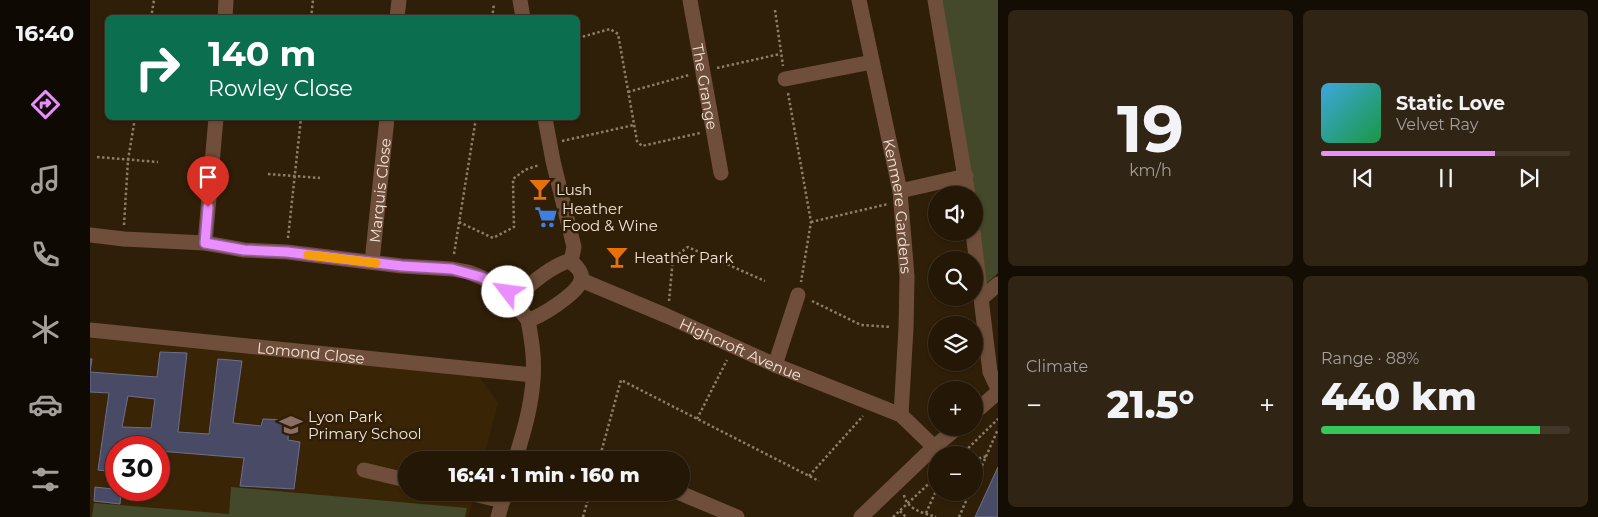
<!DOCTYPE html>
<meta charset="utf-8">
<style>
body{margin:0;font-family:Montserrat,sans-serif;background:#302414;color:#f1f3f6;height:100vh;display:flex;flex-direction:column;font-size:19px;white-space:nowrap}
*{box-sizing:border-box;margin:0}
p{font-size:16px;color:#a39f9b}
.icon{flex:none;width:28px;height:28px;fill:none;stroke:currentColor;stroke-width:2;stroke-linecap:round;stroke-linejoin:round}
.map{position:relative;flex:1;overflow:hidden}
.panel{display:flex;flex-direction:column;gap:10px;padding:10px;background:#140d03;width:600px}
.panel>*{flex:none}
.top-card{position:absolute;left:15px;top:15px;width:475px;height:105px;border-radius:8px;box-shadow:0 1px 4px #0004,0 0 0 1px #413628;background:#0b6e4f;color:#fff;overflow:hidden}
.tools{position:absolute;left:838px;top:186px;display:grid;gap:10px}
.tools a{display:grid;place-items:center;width:55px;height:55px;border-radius:50%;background:#241706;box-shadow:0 1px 4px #0004,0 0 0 1px #413628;font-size:25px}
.speed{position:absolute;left:15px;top:436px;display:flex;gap:10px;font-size:25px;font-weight:700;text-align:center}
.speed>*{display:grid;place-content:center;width:65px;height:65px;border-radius:50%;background:#241706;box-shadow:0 1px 4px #0004,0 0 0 1px #413628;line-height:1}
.speed .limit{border:8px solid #d22;background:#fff;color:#111}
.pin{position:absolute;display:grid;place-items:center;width:42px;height:42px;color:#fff;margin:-51px -21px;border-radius:50% 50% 50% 0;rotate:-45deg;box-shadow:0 0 5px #0007}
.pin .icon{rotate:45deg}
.me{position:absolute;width:55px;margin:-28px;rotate:300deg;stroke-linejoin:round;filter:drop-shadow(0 0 4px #0008)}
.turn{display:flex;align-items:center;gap:18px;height:105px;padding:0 20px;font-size:22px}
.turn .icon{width:65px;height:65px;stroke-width:2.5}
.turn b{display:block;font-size:35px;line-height:42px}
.big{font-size:38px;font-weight:800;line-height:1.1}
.panel .tile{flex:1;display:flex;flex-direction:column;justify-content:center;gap:8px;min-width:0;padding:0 18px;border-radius:8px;background:#302414}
.panel .dial{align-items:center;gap:0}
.dial b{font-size:65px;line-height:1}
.song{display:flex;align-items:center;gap:15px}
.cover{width:60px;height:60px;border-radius:8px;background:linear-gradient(135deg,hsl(200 70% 55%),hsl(140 70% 35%))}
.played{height:5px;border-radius:2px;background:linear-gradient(90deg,#ea8dfd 70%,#413628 70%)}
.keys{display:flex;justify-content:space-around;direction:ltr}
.heat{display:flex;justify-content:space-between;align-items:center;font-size:28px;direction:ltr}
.charge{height:8px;border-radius:4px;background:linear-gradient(90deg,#34c759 88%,#413628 0)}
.panel .tiles{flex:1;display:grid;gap:10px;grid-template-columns:repeat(2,1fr)}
.trip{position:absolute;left:308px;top:451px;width:292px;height:50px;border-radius:25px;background:#241706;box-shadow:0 1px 4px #0004,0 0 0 1px #413628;font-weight:800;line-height:50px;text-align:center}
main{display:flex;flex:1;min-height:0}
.menu{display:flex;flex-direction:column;width:90px;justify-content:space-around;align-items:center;background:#0e0902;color:#a39f9b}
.menu .icon{width:35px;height:35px}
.menu .on{color:#ea8dfd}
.menu b{font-size:22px;color:#f1f3f6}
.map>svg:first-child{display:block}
.built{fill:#3a2406;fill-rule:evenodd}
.green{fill:#44492b}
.building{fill:#494b66;stroke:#6d6f8b;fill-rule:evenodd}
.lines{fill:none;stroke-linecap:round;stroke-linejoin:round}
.path{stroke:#8b7d6a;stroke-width:2.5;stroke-dasharray:2.5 2.5;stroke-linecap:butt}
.minor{stroke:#6f4f3b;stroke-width:15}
.route-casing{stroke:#985ca4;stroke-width:12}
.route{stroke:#ea8dfd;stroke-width:9}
.slow{stroke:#f59e0b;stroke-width:9}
.labels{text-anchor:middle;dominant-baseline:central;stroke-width:5;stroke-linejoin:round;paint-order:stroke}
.street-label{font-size:15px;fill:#f0e4d6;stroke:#301f08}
.poi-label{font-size:15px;fill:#f0e4d6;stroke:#301f08;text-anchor:start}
</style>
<main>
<nav class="menu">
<b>16:40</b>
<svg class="icon on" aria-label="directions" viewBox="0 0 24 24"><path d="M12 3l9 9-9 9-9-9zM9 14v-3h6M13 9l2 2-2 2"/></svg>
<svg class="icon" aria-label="music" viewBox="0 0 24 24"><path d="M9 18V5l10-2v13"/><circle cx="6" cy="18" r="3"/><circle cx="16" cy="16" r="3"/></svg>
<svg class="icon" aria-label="phone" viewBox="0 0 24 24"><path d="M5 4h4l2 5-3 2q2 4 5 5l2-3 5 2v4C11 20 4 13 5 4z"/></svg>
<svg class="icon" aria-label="climate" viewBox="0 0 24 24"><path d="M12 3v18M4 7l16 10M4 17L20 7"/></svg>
<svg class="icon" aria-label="car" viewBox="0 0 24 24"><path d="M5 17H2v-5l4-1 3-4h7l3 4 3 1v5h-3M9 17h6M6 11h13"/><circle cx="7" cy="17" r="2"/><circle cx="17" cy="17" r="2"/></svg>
<svg class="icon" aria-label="filters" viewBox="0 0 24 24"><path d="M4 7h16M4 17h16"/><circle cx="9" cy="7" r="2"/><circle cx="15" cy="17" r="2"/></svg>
</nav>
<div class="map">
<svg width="908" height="517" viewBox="0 0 908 517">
<rect width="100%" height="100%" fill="#301f08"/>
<!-- built -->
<path class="built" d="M0 331 387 374 408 403 393 460H316V492L385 493 378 517H0ZM26 448H69V490H26Z"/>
<!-- green -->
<g class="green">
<polygon points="851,0 908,0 908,273 896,284 884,208 884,195"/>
<polygon points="141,487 377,508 375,517 2,517 4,503 139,514"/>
</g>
<!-- building -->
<g class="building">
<path d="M70 352 97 353 88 432 119 434 128 359 152 361 143 423 171 426 173 419 199 420 198 440 210 442 204 489 150 486 154 458 69 451V448H26V472L8 470 19 393 0 392V359H2L0 372 67 377ZM38 396 65 399 61 428 32 427Z"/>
<polygon points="908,467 908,517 885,517"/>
<polygon points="5,487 31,490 30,504 4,501"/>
</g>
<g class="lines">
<!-- path -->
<g class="path">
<polyline points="685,10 693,66"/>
<polyline points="61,18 64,0"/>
<polyline points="221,18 223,0"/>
<polyline points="402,18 404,4"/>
<polyline points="488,38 520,29 528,34 547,141 552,146 610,133"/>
<polyline points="627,68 690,54"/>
<polyline points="538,92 599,75"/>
<polyline points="698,93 721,222 711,282"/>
<polyline points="472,141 544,125"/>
<polyline points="7,157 68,162"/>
<polyline points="178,174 230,178"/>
<polyline points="369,222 403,238 424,227 423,179 435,170 449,165"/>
<polyline points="721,222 798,204"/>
<polyline points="34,225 38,160 45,118"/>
<polyline points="198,238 211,118"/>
<polyline points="364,254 386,118"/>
<polyline points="579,301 583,258 598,247 675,281"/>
<polyline points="722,301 771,325 801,327"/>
<polyline points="607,419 637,360"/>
<polyline points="871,455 908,419"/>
<polyline points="509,460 531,380 729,481"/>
<polyline points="884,460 897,456"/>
<polyline points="719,476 773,416"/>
<polyline points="884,484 908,429"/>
<path d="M814 495C817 510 834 513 846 517"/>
<polyline points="810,511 816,517"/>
<polyline points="836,513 846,491"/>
<polyline points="493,517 500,492"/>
<polyline points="803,517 846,477"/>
<polyline points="869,517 880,492"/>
</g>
<!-- minor -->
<g class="minor">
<polyline points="430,0 433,18"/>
<path id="s1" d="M600 0 631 173"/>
<path id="s2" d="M769 0 810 191 817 276 816 328 811 415"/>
<polyline points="845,0 878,195"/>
<polyline points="135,18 136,0"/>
<polyline points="307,18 309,0"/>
<polyline points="695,79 782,62"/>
<polyline points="455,118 463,161 484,247 481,262"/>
<polyline points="810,191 876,176"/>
<polyline points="883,232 900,372 908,389"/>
<polyline points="0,235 34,239 115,243 154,250 197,252 312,266 362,269 378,272 391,277 418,292 426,298"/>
<polyline points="115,243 126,118"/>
<path d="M478 261C486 264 495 274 490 283 484 295 451 317 438 320L426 305V298C440 284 459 268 478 261Z"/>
<path id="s3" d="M282 262 297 118"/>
<path id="s4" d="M491 280 577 316 685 365 811 415 844 447"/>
<polyline points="891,299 908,284"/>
<path id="s5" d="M0 330 443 375"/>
<polyline points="685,365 708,295"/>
<polyline points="884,413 908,392"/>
<path d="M425 460C436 426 446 390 443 354 442 342 440 331 438 320"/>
<polyline points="274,470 316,480"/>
<polyline points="375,492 413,501"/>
<polyline points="590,493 647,517"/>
<polyline points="408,517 415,492"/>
<polyline points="771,517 844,447 867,428"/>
</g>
</g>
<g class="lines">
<defs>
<polyline id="route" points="118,207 115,243 154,250 197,252 312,266 362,269 391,277 418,292"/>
</defs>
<!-- route casing -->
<use href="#route" class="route-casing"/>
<!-- route -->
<use href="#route" class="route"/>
<!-- slow -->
<polyline class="slow" points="218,255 286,263"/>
</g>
<!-- icons -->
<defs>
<symbol id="bar-bare" viewBox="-9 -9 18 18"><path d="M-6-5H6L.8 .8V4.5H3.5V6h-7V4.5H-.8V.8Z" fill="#e8710a" stroke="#301f08" stroke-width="2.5" paint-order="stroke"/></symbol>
<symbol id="supermarket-bare" viewBox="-9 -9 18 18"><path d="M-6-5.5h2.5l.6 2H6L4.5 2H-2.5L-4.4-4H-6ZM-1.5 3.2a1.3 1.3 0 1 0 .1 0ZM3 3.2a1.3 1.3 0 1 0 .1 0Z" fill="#3f7fe0" stroke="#301f08" stroke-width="2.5" paint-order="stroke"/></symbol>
<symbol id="school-bare" viewBox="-9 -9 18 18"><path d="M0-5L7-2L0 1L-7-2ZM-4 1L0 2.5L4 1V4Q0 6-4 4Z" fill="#8d6e63" stroke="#301f08" stroke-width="2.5" paint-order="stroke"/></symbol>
</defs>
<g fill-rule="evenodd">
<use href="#bar-bare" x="434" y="173" width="32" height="32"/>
<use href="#supermarket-bare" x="440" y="201" width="32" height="32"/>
<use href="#bar-bare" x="511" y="241" width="32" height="32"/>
<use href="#school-bare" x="185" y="409" width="32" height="32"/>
</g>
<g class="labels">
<!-- street labels -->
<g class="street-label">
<text stroke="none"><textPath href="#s1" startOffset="88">The Grange</textPath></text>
<text stroke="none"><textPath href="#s3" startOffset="72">Marquis Close</textPath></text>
<text stroke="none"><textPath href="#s2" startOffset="210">Kenmere Gardens</textPath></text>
<text stroke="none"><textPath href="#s4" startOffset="174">Highcroft Avenue</textPath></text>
<text stroke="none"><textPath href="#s5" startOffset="222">Lomond Close</textPath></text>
</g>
<!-- poi labels -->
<g class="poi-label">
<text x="466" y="189">Lush</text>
<text x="472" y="208">Heather<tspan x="472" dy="17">Food &amp; Wine</tspan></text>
<text x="544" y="257">Heather Park</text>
<text x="218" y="416">Lyon Park<tspan x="218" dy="17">Primary School</tspan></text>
</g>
</g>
</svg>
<div class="tools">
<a><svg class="icon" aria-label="sound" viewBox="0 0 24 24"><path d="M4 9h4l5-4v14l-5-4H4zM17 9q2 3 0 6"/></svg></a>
<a><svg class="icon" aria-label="search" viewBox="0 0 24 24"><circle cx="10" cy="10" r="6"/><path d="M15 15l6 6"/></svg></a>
<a><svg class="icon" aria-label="layers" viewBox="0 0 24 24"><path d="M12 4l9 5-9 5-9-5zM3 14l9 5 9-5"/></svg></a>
<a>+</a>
<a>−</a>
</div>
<div class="speed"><div class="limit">30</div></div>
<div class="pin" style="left:118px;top:207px;background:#d93025"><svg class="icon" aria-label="arrive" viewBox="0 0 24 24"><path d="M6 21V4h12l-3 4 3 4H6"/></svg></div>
<svg class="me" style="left:418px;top:292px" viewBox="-20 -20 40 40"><circle r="19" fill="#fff"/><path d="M0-13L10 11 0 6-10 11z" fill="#ea8dfd"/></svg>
<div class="trip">16:41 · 1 min · 160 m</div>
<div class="top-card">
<div class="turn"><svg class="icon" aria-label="right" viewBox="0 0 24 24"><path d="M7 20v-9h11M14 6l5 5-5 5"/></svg><div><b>140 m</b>Rowley Close</div></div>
</div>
</div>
<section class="panel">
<div class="tiles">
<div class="tile dial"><b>19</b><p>km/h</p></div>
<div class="tile">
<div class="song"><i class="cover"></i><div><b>Static Love</b><p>Velvet Ray</p></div></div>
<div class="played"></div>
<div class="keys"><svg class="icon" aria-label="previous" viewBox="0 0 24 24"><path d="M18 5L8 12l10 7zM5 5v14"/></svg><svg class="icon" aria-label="pause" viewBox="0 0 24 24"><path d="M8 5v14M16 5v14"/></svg><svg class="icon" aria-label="next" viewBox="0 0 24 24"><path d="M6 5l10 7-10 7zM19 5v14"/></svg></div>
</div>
<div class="tile"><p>Climate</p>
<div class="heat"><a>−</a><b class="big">21.5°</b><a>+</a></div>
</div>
<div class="tile"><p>Range · 88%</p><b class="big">440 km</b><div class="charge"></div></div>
</div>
</section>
</main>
